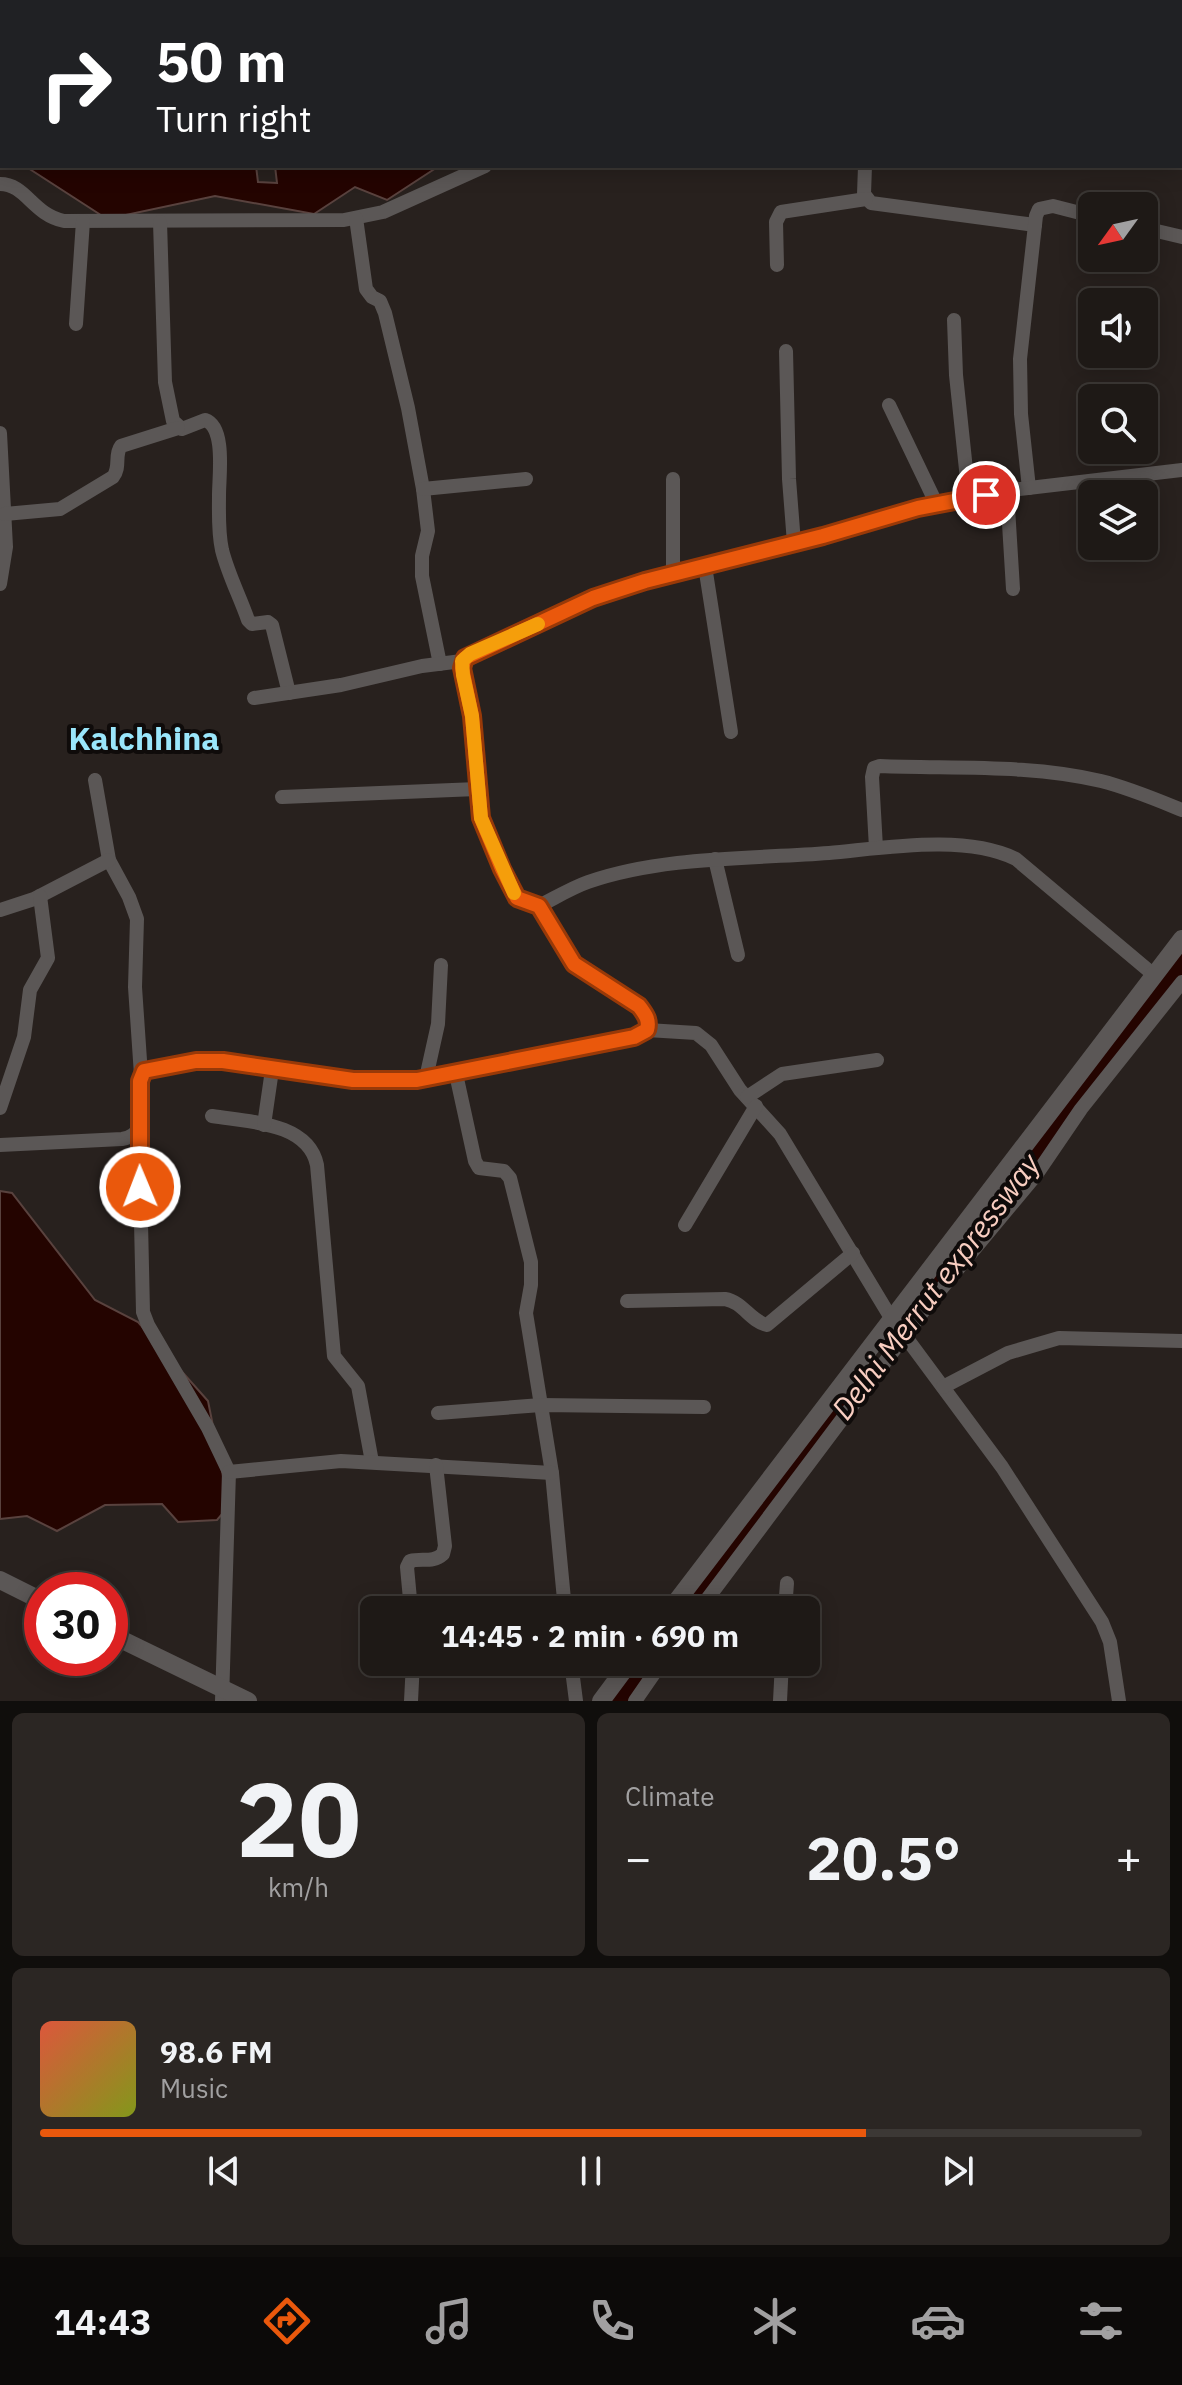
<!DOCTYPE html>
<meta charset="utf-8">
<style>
body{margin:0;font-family:"IBM Plex Sans",sans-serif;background:#2b2623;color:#f1f3f6;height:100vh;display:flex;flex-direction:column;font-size:30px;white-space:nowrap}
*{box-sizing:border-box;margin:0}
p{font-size:26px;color:#a1a0a1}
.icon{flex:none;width:44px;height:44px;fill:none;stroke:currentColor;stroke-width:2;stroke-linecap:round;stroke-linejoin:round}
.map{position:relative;height:1701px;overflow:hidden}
.drawer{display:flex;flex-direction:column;gap:12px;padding:12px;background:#100e0c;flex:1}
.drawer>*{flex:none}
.guide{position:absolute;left:0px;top:0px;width:1182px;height:168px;box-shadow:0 4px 20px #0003,0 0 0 2px #3c3835;background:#202124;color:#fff;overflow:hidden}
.needle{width:52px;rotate:237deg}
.fabs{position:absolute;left:1078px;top:192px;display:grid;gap:16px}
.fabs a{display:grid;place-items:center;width:80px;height:80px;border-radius:12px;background:#1e1916;box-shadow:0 4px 20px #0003,0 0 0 2px #3c3835;font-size:40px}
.speed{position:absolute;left:24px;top:1572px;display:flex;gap:16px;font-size:40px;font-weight:700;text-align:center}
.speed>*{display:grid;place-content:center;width:104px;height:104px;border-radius:50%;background:#1e1916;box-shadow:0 4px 20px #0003,0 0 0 2px #3c3835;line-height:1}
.speed .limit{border:12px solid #d22;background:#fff;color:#111}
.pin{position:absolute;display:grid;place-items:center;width:68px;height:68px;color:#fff;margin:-34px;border:4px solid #fff;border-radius:50%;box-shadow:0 2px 8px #0007}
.me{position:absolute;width:88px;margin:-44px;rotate:359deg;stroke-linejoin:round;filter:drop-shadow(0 0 6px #0008)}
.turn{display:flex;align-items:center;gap:28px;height:168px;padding:0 24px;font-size:36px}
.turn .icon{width:104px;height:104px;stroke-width:2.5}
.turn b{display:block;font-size:56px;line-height:68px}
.big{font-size:60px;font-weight:700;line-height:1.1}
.drawer .card{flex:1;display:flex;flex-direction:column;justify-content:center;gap:12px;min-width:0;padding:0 28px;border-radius:12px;background:#2b2623}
.drawer .dial{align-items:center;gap:0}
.dial b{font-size:104px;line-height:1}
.song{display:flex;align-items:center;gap:24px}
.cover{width:96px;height:96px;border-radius:12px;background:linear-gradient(135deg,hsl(10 70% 55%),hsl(70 70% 35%))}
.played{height:8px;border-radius:4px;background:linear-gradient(90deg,#ea580c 75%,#3c3835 75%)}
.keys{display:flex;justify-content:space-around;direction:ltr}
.heat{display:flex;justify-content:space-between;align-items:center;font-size:44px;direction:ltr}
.drawer .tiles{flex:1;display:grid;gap:12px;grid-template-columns:1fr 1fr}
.card:last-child{grid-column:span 2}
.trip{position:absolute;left:360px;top:1596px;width:460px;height:80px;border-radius:12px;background:#1e1916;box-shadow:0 4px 20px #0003,0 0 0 2px #3c3835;font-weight:700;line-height:80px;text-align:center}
.dock{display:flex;height:128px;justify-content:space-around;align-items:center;background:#0c0a09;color:#a1a0a1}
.dock .icon{width:56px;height:56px}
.dock .active{color:#ea580c}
.dock b{font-size:36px;color:#f1f3f6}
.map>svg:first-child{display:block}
.water{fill:#240400;stroke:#59423e;stroke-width:2}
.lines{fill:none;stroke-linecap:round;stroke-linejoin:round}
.canal{stroke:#240400;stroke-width:16}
.minor{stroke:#5b5756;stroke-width:14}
.tertiary{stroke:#5b5756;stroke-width:18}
.route-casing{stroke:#983908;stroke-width:20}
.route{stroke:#ea580c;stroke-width:14}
.slow{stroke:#f59e0b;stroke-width:14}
.labels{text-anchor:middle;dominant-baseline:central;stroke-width:8;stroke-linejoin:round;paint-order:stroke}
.water-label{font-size:30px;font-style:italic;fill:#f9cec1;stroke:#0f0b0a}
.quarter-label{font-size:32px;font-weight:bold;fill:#9ae6fb;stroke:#0f0b0a}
</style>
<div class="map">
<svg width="1182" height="1701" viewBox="0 0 1182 1701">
<rect width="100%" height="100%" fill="#28211e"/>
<!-- water -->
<g class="water">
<polygon points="25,166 256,166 258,182 277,183 275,166 439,166 387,200 355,187 314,214 215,196 107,219"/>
<polygon points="0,1191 12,1193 95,1300 138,1322 208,1401 229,1506 217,1520 178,1522 162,1504 105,1505 57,1531 27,1516 0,1519"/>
</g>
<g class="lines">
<!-- canal -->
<g class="canal">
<polyline points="921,1303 1182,961"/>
<polyline points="687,1610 873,1366"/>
<polyline points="618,1701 648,1662"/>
</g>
<!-- minor -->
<g class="minor">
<polyline points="821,0 821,2"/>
<polyline points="575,2 576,0"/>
<polyline points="874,2 874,0"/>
<polyline points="865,166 864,194 871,203 1035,225"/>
<path d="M0 184C26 184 32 214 64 221L344 220 383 212 485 166"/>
<polyline points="356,218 366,289 372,297 380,301 385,313 408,408 423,489 428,531 422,556 422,576 440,664"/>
<path d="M160 222 165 382 173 421 182 429 205 420C226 427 219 476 219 495 219 513 218 532 222 550 228 574 240 597 248 620L252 624 268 622 272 625 289 693"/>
<polyline points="1144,228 1182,237"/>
<polyline points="777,265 776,222 781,212 866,199"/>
<polyline points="954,320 956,375 969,498"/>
<polyline points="76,324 83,221"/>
<polyline points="786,351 789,479 794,543"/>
<polyline points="889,405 936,503"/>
<polyline points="0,433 6,547 0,584"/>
<polyline points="673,479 673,574"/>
<polyline points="1029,488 1021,414 1020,359 1036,216 1039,209 1053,206 1092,216"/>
<polyline points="423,489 526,479"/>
<polyline points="1007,491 1013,589"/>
<path d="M5 514 60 509 113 477C121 467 114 455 121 446L178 428"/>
<polyline points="705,566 731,732"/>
<polyline points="254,698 341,685 422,666 462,661"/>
<polyline points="95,780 109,860 129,897 137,919 135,987 141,1075"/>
<polyline points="282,797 477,789"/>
<path d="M876 848 872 777 874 768 880 766C953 769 1030 764 1101 781 1129 788 1155 799 1182 810"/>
<polyline points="715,859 738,955"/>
<path d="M539 906C555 898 571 888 588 882 663 856 751 859 829 853 885 848 965 834 1016 859L1154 975"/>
<polyline points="0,910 34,899 109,860"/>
<polyline points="647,1030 696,1033 711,1045 740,1090 780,1134 891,1318"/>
<polyline points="456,1074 475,1161 479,1168 504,1171 510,1178 531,1262 531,1285 526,1313 552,1473 565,1610"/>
<polyline points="426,1078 438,1024 441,965"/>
<polyline points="747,1097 782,1074 877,1060"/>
<polyline points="0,1108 24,1037 30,990 48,958 40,896"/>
<path d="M212 1116C248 1122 308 1122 317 1165L334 1356 358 1386 372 1462"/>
<polyline points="264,1125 272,1070"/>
<polyline points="139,1132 143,1312 148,1325 208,1428 229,1472 222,1701"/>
<path d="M0 1145 122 1139C153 1134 137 1098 141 1075L144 1071 196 1061H223L353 1080H417L456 1074 501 1062 642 1034 647 1030 649 1024 646 1015 627 997 574 964 539 906 517 898 502 869 481 818 472 716 462 668 465 658 593 598 645 581 823 536 918 508 1003 491 1182 470"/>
<polyline points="685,1225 756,1106"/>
<path d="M627 1301 725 1299C743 1302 750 1321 767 1325L853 1253"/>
<polyline points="905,1336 1002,1467 1102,1622 1110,1642 1119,1701"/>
<polyline points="943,1387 1008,1353 1059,1338 1182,1341"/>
<polyline points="438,1413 541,1405 704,1407"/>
<polyline points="229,1472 341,1461 552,1473"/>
<path d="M411 1610 407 1567 410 1561C422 1558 433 1563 443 1554L445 1546 436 1465"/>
<polyline points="699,1610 927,1306 1036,1175 1081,1109 1182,982"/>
<polyline points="785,1610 787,1583"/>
<polyline points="571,1662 576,1701"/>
<polyline points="411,1701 413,1662"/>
<polyline points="635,1701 662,1662"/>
<polyline points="780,1701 782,1662"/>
</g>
<!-- tertiary -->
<g class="tertiary">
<polyline points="0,1580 42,1601"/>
<polyline points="670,1610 1182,939"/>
<polyline points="110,1634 248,1701"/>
<polyline points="601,1701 630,1662"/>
</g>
</g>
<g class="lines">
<defs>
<path id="route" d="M140 1187V1081L144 1071 196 1061H223L353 1080H417L634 1037 647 1030C650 1020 645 1014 639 1006L574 964 539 906 517 898 502 869 481 818 472 716 462 668 465 658 593 598 645 581 823 536 918 508 986 495"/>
</defs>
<!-- route casing -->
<use href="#route" class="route-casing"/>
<!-- route -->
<use href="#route" class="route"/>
<!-- slow -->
<polyline class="slow" points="514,893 481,818 472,716 463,675 462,661 470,654 538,624"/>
</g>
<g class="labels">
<!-- water labels -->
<g class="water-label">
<text transform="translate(935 1286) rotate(-53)">Delhi Merrut expressway</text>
</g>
<!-- quarter labels -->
<g class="quarter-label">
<text x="144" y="738">Kalchhina</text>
</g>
</g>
</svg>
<div class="fabs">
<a><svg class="needle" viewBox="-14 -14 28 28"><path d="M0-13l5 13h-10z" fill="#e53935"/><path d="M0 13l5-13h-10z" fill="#a1a0a1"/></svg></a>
<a><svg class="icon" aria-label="sound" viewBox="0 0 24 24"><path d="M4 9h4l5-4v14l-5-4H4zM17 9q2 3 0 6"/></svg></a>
<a><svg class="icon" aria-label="search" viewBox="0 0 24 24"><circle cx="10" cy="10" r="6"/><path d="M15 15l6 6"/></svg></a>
<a><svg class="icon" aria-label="layers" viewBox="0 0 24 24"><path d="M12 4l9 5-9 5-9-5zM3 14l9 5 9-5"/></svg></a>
</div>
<div class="speed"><div class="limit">30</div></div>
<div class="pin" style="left:986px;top:495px;background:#d93025"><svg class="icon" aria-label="arrive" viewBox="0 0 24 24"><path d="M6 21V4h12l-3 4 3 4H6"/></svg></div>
<svg class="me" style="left:140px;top:1187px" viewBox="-20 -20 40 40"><circle r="17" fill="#ea580c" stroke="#fff" stroke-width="3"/><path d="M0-11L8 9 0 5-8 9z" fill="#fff"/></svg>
<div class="trip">14:45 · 2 min · 690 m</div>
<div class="guide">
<div class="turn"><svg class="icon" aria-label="right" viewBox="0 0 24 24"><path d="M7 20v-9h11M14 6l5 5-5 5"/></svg><div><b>50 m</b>Turn right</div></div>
</div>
</div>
<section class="drawer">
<div class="tiles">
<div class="card dial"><b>20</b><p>km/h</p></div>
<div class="card"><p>Climate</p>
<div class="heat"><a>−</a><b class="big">20.5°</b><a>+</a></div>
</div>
<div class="card">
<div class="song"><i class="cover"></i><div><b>98.6 FM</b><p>Music</p></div></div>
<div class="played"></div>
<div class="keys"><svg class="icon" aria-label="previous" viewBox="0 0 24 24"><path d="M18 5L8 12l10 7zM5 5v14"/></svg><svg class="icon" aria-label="pause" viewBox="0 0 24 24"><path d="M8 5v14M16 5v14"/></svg><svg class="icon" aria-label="next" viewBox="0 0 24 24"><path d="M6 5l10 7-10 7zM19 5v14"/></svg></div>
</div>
</div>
</section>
<nav class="dock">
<b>14:43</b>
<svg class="icon active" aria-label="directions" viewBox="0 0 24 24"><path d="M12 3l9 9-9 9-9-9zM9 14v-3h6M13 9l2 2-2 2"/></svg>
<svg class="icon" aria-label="music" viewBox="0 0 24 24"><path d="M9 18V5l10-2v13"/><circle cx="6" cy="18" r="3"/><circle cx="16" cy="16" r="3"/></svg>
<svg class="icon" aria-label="phone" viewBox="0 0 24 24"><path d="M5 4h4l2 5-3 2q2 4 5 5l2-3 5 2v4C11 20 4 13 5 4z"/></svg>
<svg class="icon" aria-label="climate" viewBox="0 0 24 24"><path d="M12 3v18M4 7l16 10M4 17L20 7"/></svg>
<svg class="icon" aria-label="car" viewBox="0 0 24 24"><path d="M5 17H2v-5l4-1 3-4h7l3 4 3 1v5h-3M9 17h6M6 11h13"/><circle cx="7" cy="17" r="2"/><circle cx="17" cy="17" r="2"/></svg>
<svg class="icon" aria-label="filters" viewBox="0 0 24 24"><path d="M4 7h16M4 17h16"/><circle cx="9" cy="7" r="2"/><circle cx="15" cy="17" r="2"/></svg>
</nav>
